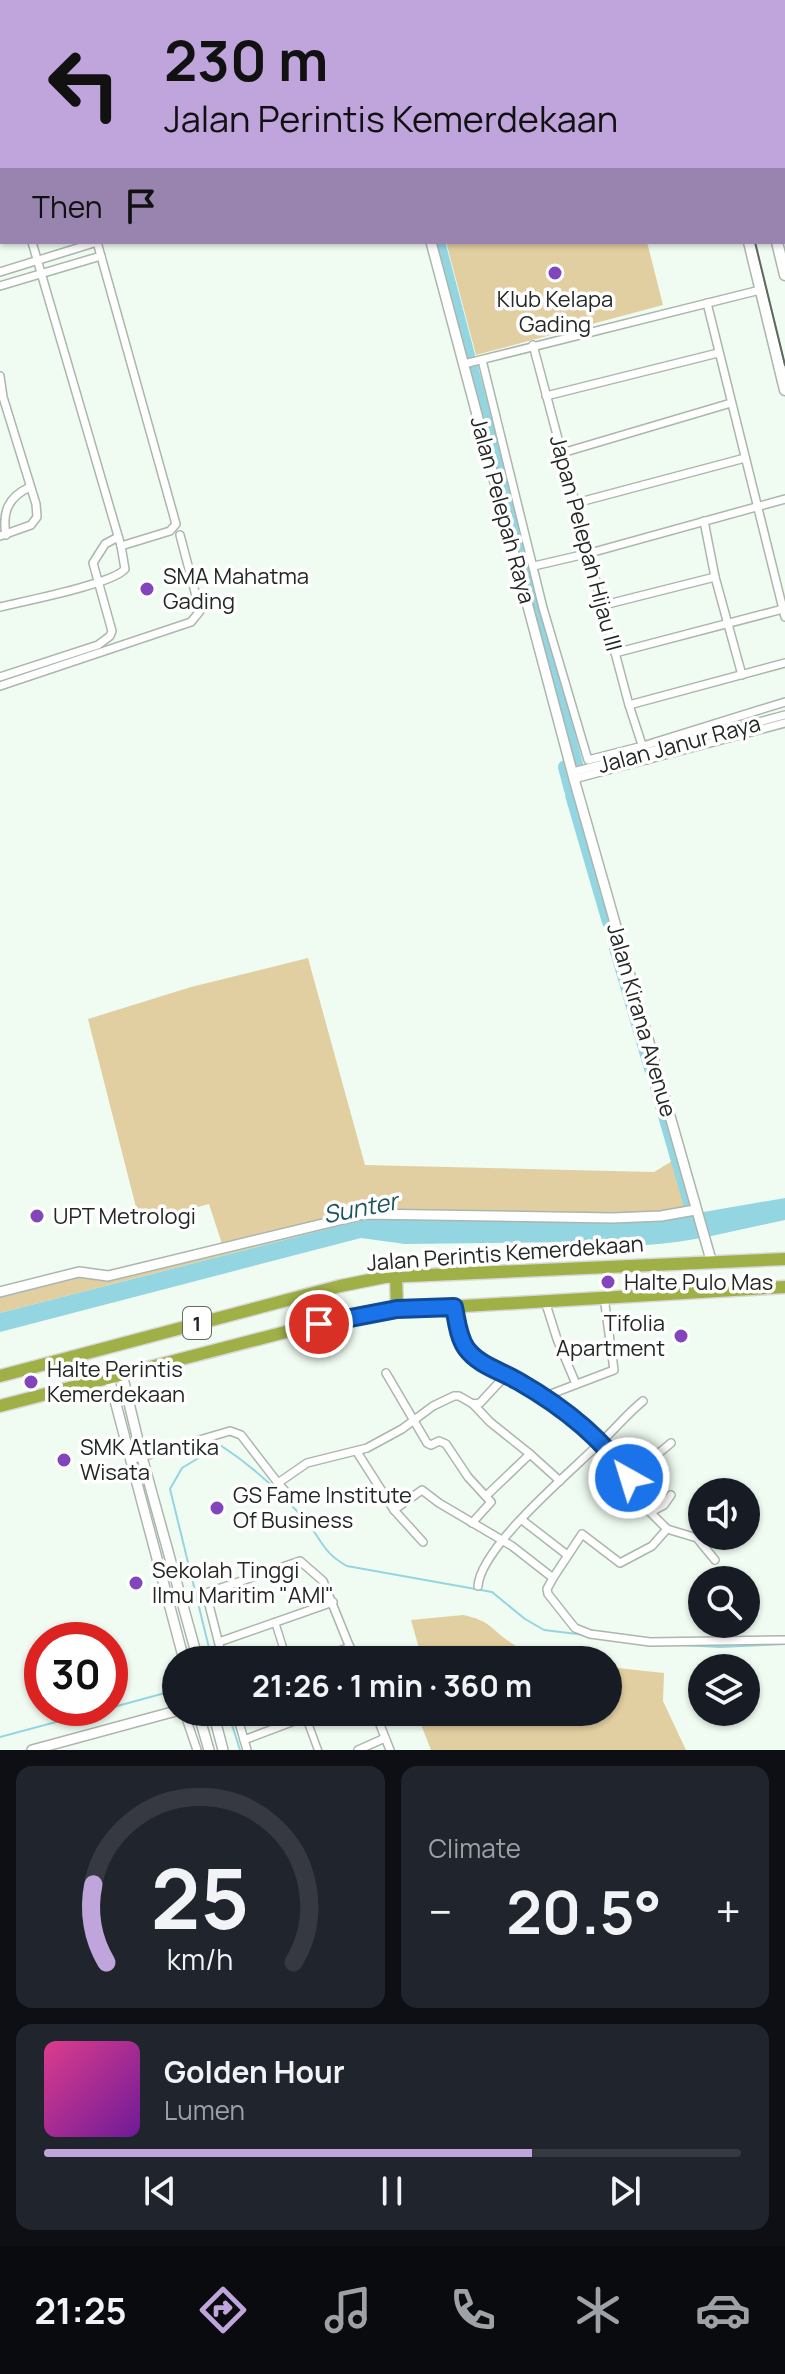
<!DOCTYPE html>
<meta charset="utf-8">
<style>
body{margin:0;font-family:Manrope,sans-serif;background:#20242c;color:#f1f3f6;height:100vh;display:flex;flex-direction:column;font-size:30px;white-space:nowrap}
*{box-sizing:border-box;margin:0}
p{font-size:26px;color:#9ea1a6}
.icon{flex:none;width:44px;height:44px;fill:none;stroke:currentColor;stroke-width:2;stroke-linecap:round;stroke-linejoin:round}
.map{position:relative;height:1750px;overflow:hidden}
.details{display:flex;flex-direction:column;gap:16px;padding:16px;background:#0d0f14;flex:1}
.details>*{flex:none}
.top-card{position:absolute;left:0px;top:0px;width:786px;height:244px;box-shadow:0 2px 6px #0004;background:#bfa5db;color:#111;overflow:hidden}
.tools{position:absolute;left:688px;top:1478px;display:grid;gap:16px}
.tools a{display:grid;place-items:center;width:72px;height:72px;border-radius:50%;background:#171b24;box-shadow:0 2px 6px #0004;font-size:40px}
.speed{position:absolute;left:24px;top:1622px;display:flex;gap:16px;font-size:40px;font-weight:700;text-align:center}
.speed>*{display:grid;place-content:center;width:104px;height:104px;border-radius:50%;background:#171b24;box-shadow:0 2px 6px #0004;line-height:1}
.speed .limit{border:12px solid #d22;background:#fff;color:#111}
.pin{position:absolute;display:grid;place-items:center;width:68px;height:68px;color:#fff;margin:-34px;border:4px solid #fff;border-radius:50%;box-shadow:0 2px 8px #0007}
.me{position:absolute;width:88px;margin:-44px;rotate:321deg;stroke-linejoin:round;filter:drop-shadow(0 0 6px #0008)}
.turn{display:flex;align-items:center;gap:28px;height:168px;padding:0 32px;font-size:36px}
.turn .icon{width:104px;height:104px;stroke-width:2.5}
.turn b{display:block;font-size:56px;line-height:68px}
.then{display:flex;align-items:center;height:76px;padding:0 32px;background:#0003;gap:16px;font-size:30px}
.big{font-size:60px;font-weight:700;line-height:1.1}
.details .tile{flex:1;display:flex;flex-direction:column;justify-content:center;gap:12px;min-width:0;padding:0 28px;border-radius:16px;background:#20242c}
.details .dial{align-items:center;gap:0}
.dial svg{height:208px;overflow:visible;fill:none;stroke:#363941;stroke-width:7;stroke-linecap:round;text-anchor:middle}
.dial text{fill:#f1f3f6;stroke:none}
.song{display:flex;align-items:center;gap:24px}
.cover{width:96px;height:96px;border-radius:12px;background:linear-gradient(135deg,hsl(330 70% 55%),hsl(280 70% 35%))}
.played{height:8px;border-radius:4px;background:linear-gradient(90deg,#bfa5db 70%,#363941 70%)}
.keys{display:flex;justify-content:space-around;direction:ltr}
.heat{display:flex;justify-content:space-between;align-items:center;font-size:44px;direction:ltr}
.details .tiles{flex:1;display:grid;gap:16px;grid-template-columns:1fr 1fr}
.tile:last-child{grid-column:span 2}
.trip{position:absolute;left:162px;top:1646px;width:460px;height:80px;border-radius:40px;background:#171b24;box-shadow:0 2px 6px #0004;font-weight:700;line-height:80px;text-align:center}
.tabs{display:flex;height:128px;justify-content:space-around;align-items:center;background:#090b0e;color:#9ea1a6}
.tabs .icon{width:56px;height:56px}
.tabs .selected{color:#bfa5db}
.tabs b{font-size:36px;color:#f1f3f6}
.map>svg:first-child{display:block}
.green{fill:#e2cfa1}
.water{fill:#94d5e2}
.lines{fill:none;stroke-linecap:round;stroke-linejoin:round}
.stream{stroke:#94d5e2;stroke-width:2}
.river{stroke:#94d5e2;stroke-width:14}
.pedestrian-casing{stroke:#abb6ad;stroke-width:9}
.minor-casing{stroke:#abb6ad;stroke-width:10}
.tertiary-casing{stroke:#abb6ad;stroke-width:12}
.secondary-casing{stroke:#abb6ad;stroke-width:13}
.trunk-casing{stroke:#d8d8d8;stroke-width:15}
.pedestrian{stroke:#fff;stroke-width:6}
.minor{stroke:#fff;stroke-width:7}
.tertiary{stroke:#fff;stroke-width:9}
.secondary{stroke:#fff;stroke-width:10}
.trunk{stroke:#9fb047;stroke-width:12}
.tram{stroke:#616862;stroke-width:2}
.route-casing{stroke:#114b97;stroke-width:20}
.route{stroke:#1a73e8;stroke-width:14}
.poi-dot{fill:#8245bb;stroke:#fff;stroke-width:3}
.labels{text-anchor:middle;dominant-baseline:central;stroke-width:7;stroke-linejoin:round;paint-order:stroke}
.shield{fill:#fff;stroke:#666866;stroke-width:2}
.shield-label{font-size:20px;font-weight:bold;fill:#242825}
.poi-label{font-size:22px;fill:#242825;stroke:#fff;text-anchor:start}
.street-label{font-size:22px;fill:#242825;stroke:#fff}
.water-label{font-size:24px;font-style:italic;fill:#1c545e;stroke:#fff}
</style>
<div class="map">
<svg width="785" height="1750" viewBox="0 0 785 1750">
<rect width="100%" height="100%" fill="#f0fcf2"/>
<!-- green -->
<g class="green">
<polygon points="446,242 647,242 663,305 476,355"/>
<polygon points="308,958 365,1165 654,1172 677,1158 692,1210 682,1214 370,1218 0,1313 0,1293 79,1272 102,1276 223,1247 209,1204 140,1223 88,1019 191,987"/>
<path d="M463 1615C490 1621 488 1626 507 1640 522 1651 538 1656 556 1660H420L422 1659 411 1620Z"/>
<polygon points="608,1667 664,1673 663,1701 686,1750 431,1750 416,1712 608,1712"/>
</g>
<!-- water -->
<path class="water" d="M785 1198V1220C717 1234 652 1254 582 1242L405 1244 361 1238 0 1332V1313L370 1218 657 1220Z"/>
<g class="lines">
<!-- stream -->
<g class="stream">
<polyline points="682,1645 720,1647 785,1644"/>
<path d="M212 1660 170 1489 182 1468 220 1445C254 1467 283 1494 309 1525 324 1544 324 1553 347 1566L492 1592 525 1619 544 1630 585 1635"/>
<polyline points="110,1708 176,1690"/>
<polyline points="228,1712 240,1750"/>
<polyline points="0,1737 108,1708"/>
</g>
<!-- river -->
<g class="river">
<polyline points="374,0 374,2"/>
<polyline points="438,242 576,764"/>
<polyline points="565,767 571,790"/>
<polyline points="572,795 609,922"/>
<polyline points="616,948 652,1072"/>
<polyline points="657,1088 691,1206"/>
</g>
<defs>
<g id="pedestrian">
<polyline points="275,1622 287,1660"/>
<polyline points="304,1712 318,1750"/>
</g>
<g id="minor">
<polyline points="30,0 30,2"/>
<polyline points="384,0 384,2"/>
<polyline points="437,0 437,2"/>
<polyline points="625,0 625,2"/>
<polyline points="467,2 475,0"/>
<polyline points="0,134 2,141"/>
<polyline points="97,242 176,524 170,531 121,546"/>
<polyline points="0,272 97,242"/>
<polyline points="0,286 101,256"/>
<polyline points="707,303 785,617"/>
<polyline points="533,345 629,705 647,760"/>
<polyline points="482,360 543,608 588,760 643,746 785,702"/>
<polyline points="464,364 760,290"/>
<polyline points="0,376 3,397 36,504 37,517 31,525 0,536"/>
<polyline points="546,396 718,353"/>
<polyline points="562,453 731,403"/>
<polyline points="576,503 745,458"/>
<polyline points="704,521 715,577 742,675"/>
<path d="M6 535C2 512 8 497 30 487"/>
<polyline points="534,566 590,553 785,499"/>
<polyline points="604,605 715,577"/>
<path d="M0 607C24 601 113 584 125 569L121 546 32 242"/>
<polyline points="615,653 783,609"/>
<polyline points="0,677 98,645 110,636 112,631 93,563 105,544 118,537"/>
<polyline points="0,686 191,622 200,611 180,535"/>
<polyline points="629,705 785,663"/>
<polyline points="573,772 785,715"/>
<polyline points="574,779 785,723"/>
<polyline points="545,1301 557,1339 576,1384"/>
<polyline points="454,1307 462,1340 476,1359 515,1379 578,1422 618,1462 640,1502 667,1529 697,1538 715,1560"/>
<polyline points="386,1373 427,1443 431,1445 439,1441 446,1444 468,1477 491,1502 472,1523"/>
<polyline points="543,1397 614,1370 604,1297"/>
<polyline points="473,1404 490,1422 530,1454 486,1496"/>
<polyline points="357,1452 394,1510 423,1542"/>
<polyline points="530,1454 560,1481"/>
<polyline points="131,1460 230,1431 241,1435 278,1483 307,1463 367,1448 402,1429 433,1406 454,1396 459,1396 473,1404 480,1403 506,1375"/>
<polyline points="629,1478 671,1443"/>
<polyline points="278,1483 292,1499"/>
<polyline points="394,1510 422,1490 439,1503 512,1546 553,1578 582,1534 620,1563 652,1546 667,1529"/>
<polyline points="651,1512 664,1505 671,1495"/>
<polyline points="522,1520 566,1554"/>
<polyline points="553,1578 547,1589 548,1594 575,1628 590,1634 650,1642 785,1640"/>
<path d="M478 1586C481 1546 573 1470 603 1440 617 1427 628 1413 643 1401"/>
<polyline points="219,1642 333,1602"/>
<polyline points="223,1660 206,1593 300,1561 323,1581 355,1660"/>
<polyline points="316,1660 350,1647"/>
<polyline points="184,1712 197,1750"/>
<polyline points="236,1712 247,1750"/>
<polyline points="375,1712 390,1750"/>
<polyline points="244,1740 318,1712"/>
<polyline points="358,1750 385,1738"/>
</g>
<g id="tertiary">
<polyline points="365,0 366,2"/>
<polyline points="784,76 785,76"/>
<polyline points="784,99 785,99"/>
<polyline points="431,242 574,779 711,1260"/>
<polyline points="0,1292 79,1272 108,1276 364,1214 613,1218 661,1216 695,1210"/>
<polyline points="122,1374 142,1457 198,1660"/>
<polyline points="109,1378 184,1660"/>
<polyline points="198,1712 209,1750"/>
<polyline points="213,1712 223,1750"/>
<polyline points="32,1750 176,1711"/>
</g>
<g id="secondary">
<polyline points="691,0 691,2"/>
<polyline points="719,0 720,2"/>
<polyline points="749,242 785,390"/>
<polyline points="777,242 785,275"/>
</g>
<g id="trunk">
<polyline points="396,1276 397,1309"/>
<polyline points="0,1376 340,1286 385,1277 785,1259"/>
<polyline points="0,1406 301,1328 380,1311 785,1287"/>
</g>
</defs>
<!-- pedestrian casing -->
<use href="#pedestrian" class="pedestrian-casing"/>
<!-- minor casing -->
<use href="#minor" class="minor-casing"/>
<!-- tertiary casing -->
<use href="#tertiary" class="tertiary-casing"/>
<!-- secondary casing -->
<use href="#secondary" class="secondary-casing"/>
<!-- trunk casing -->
<use href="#trunk" class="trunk-casing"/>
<!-- pedestrian -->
<use href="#pedestrian" class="pedestrian"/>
<!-- minor -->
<use href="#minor" class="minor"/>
<!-- tertiary -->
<use href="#tertiary" class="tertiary"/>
<!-- secondary -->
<use href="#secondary" class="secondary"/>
<!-- trunk -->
<use href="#trunk" class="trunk"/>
<!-- tram -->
<g class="tram">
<polyline points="698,0 699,2"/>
<polyline points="755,242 785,365"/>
</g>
</g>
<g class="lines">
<defs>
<path id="route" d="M319 1324 397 1309 454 1307C457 1321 458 1336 466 1348 478 1365 501 1371 518 1381 560 1405 602 1437 629 1478"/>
</defs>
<!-- route casing -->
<use href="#route" class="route-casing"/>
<!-- route -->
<use href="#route" class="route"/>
</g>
<!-- markers -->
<g class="poi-dot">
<circle cx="555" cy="273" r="8"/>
<circle cx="147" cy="589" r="8"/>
<circle cx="37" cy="1216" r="8"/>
<circle cx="608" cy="1282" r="8"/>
<circle cx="681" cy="1336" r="8"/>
<circle cx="31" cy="1382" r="8"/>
<circle cx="64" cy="1460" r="8"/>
<circle cx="217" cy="1508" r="8"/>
<circle cx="136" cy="1583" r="8"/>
</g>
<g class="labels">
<!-- shield labels -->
<rect class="shield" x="183" y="1307" width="28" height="32" rx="6"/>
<g class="shield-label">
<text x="197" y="1323">1</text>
</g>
<!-- poi labels -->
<g class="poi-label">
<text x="555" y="299" text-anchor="middle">Klub Kelapa<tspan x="555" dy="25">Gading</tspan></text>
<text x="163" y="576">SMA Mahatma<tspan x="163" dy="25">Gading</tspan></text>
<text x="53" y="1216">UPT Metrologi</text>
<text x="624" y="1282">Halte Pulo Mas</text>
<text x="665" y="1323" text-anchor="end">Tifolia<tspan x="665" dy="25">Apartment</tspan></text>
<text x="47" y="1369">Halte Perintis<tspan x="47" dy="25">Kemerdekaan</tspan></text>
<text x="80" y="1447">SMK Atlantika<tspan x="80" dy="25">Wisata</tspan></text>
<text x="233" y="1495">GS Fame Institute<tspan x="233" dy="25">Of Business</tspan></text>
<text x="152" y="1570">Sekolah Tinggi<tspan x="152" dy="25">Ilmu Maritim "AMI"</tspan></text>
</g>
<!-- street labels -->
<g class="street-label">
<text transform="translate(503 510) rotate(75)">Jalan Pelepah Raya</text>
<text transform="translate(586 543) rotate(75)">Japan Pelepah Hijau III</text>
<text transform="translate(679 744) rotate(-15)">Jalan Janur Raya</text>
<text transform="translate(642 1020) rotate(74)">Jalan Kirana Avenue</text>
<text transform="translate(505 1253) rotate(-4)">Jalan Perintis Kemerdekaan</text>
</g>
<!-- water labels -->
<g class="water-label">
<text transform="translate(360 1207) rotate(-11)">Sunter</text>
</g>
</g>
</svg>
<div class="tools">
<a><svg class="icon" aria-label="sound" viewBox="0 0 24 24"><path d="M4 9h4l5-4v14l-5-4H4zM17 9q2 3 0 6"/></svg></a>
<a><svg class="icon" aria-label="search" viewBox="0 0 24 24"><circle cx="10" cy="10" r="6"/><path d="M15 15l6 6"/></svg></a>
<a><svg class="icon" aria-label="layers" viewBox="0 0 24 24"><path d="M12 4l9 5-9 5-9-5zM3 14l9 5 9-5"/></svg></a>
</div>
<div class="speed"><div class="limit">30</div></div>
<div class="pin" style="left:319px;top:1324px;background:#d93025"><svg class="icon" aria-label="arrive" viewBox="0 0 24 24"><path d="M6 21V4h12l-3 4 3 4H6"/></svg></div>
<svg class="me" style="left:629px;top:1478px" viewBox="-20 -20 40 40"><circle r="17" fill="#1a73e8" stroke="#fff" stroke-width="3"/><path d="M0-11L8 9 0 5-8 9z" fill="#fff"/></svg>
<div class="trip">21:26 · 1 min · 360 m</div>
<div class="top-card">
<div class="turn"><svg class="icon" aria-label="left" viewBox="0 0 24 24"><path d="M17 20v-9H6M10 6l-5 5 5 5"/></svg><div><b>230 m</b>Jalan Perintis Kemerdekaan</div></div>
<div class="then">Then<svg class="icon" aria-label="arrive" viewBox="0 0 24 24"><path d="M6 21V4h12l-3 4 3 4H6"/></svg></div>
</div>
</div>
<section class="details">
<div class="tiles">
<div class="tile dial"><svg viewBox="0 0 100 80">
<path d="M14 69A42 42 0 1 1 86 69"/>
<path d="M14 69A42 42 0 0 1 9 39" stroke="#bfa5db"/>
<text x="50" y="56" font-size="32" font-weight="700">25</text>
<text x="50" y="72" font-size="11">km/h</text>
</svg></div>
<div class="tile"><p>Climate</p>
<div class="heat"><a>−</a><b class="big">20.5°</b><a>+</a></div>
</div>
<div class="tile">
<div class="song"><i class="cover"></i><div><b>Golden Hour</b><p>Lumen</p></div></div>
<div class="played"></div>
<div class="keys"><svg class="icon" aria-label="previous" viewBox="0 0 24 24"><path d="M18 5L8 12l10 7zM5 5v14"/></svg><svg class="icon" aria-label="pause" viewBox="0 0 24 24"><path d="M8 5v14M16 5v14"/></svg><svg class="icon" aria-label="next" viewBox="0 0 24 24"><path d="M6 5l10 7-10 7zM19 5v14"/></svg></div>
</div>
</div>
</section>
<nav class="tabs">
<b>21:25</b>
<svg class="icon selected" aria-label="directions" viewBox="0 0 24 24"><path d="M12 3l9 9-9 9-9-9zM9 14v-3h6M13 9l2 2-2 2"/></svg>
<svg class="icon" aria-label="music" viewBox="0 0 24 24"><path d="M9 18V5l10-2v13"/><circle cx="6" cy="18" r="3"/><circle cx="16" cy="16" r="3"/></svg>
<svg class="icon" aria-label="phone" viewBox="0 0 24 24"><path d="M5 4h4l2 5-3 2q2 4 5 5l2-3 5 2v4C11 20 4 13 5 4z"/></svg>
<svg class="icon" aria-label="climate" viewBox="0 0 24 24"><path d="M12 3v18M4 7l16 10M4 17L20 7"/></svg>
<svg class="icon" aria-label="car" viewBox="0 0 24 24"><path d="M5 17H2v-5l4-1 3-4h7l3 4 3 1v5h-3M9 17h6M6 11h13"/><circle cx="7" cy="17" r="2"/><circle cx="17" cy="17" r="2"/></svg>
</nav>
